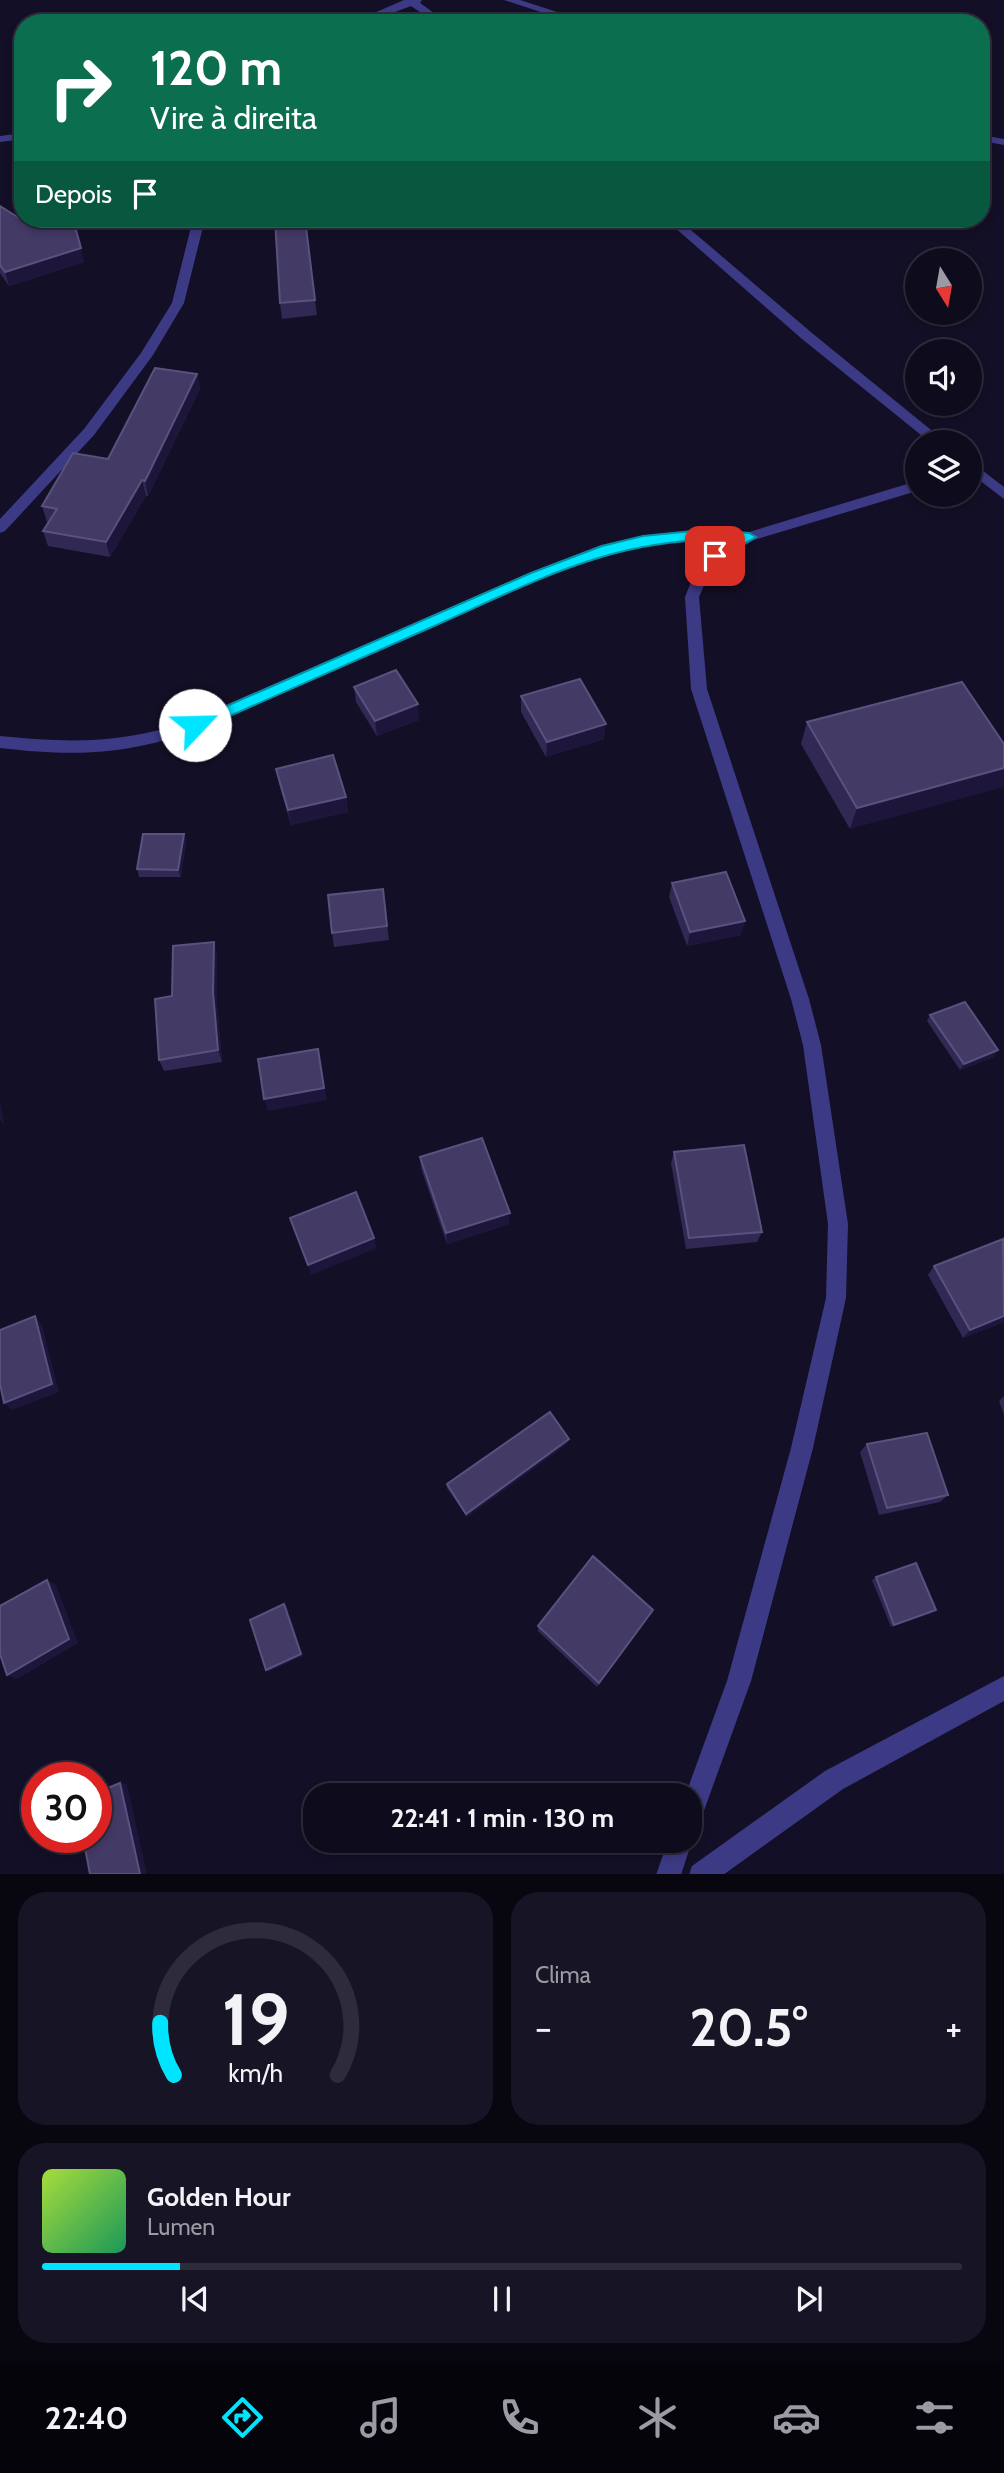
<!DOCTYPE html>
<html lang="pt">
<meta charset="utf-8">
<style>
body{margin:0;font-family:Cabin,sans-serif;background:#171425;color:#f1f3f6;height:100vh;display:flex;flex-direction:column;font-size:26px;white-space:nowrap}
*{box-sizing:border-box;margin:0}
p{font-size:23px;color:#9b9ba3}
.icon{flex:none;width:38px;height:38px;fill:none;stroke:currentColor;stroke-width:2;stroke-linecap:round;stroke-linejoin:round}
.map{position:relative;height:1874px;overflow:hidden}
.details{display:flex;flex-direction:column;gap:18px;padding:18px;background:#08060f;flex:1}
.details>*{flex:none}
.guide{position:absolute;left:14px;top:14px;width:976px;height:214px;border-radius:28px;box-shadow:0 4px 10px #0003,0 0 0 2px #2e2b3b;background:#0b6e4f;color:#fff;overflow:hidden}
.needle{width:46px;rotate:169deg}
.controls{position:absolute;left:905px;top:248px;display:grid;gap:14px}
.controls a{display:grid;place-items:center;width:77px;height:77px;border-radius:50%;background:#0e0b1c;box-shadow:0 4px 10px #0003,0 0 0 2px #2e2b3b;font-size:35px}
.speed{position:absolute;left:21px;top:1762px;display:flex;gap:14px;font-size:35px;font-weight:700;text-align:center}
.speed>*{display:grid;place-content:center;width:91px;height:91px;border-radius:50%;background:#0e0b1c;box-shadow:0 4px 10px #0003,0 0 0 2px #2e2b3b;line-height:1}
.speed .limit{border:10px solid #d22;background:#fff;color:#111}
.pin{position:absolute;display:grid;place-items:center;width:60px;height:60px;color:#fff;margin:-30px;border-radius:14px;box-shadow:0 4px 10px #0006}
.me{position:absolute;width:77px;margin:-38px;rotate:66deg;stroke-linejoin:round;filter:drop-shadow(0 0 5px #0008)}
.turn{display:flex;align-items:center;gap:24px;height:147px;padding:0 21px;font-size:32px}
.turn .icon{width:91px;height:91px;stroke-width:2.5}
.turn b{display:block;font-size:49px;line-height:60px}
.then{display:flex;align-items:center;height:66px;padding:0 21px;background:#0003;gap:14px;font-size:26px}
.big{font-size:52px;font-weight:800;line-height:1.1}
.details .widget{flex:1;display:flex;flex-direction:column;justify-content:center;gap:10px;min-width:0;padding:0 24px;border-radius:28px;background:#171425}
.details .dial{align-items:center;gap:0}
.dial svg{height:182px;overflow:visible;fill:none;stroke:#2e2b3b;stroke-width:7;stroke-linecap:round;text-anchor:middle}
.dial text{fill:#f1f3f6;stroke:none}
.song{display:flex;align-items:center;gap:21px}
.cover{width:84px;height:84px;border-radius:10px;background:linear-gradient(135deg,hsl(80 70% 55%),hsl(150 70% 35%))}
.played{height:7px;border-radius:4px;background:linear-gradient(90deg,#00e5ff 15%,#2e2b3b 15%)}
.keys{display:flex;justify-content:space-around;direction:ltr}
.heat{display:flex;justify-content:space-between;align-items:center;font-size:38px;direction:ltr}
.details .tiles{flex:1;display:grid;gap:18px;grid-template-columns:1fr 1fr}
.widget:last-child{grid-column:span 2}
.trip{position:absolute;left:303px;top:1783px;width:399px;height:70px;border-radius:28px;background:#0e0b1c;box-shadow:0 4px 10px #0003,0 0 0 2px #2e2b3b;font-weight:800;line-height:70px;text-align:center}
.menu{display:flex;height:112px;justify-content:space-around;align-items:center;background:#06040b;color:#9b9ba3}
.menu .icon{width:49px;height:49px}
.menu .selected{color:#00e5ff}
.menu b{font-size:32px;color:#f1f3f6}
.map>svg:first-child{display:block}
.lines{fill:none;stroke-linecap:round;stroke-linejoin:round}
.minor{fill:#3d3a85;fill-rule:evenodd}
.tertiary{fill:#3d3a85;fill-rule:evenodd}
.wall{fill:#312854}
.shaded-wall{fill:#1d163a}
.building{fill:#433a66;stroke:#5a527e;stroke-width:2}
.route{fill:#00e5ff;stroke:#0095a6;stroke-width:2}
</style>
<div class="map">
<svg width="1004" height="1875" viewBox="0 0 1004 1875">
<rect width="100%" height="100%" fill="#130f26"/>
<g class="lines">
<!-- minor -->
<g class="minor">
<polygon points="404,0 422,0 420,3 448,23 436,23 411,6 366,23 351,23"/>
<polygon points="23,133 23,139 0,142 0,136"/>
<polygon points="193,219 205,219 184,303 153,355 94,435 5,531 0,533 0,519 84,429 141,353 172,303"/>
<polygon points="665,219 678,219 812,333 947,443 931,443 802,339"/>
<polygon points="970,461 1004,487 1004,499 970,473"/>
<path d="M917 481V491L754 540 720 560 709 574 699 597 707 689 809 999 821 1045 848 1224 846 1298 813 1448 751 1681 702 1816 699 1825 690 1828V1796H685L727 1681 791 1448 826 1298 828 1224 803 1045 791 999 691 689 685 597 695 572 710 552 731 541C624 534 529 585 434 627 356 661 278 695 201 729 126 755 78 757 0 748V736C69 743 123 744 189 721L531 572 601 545 643 536 703 529 749 532Z"/>
<polygon points="1004,1676 1004,1701 843,1789 723,1875 689,1875 692,1866 825,1771"/>
<polygon points="690,1834 692,1841 681,1875 656,1875 668,1841 690,1841"/>
</g>
<!-- tertiary -->
<g class="tertiary">
<polygon points="504,0 520,0 591,23 574,23"/>
<polygon points="982,135 1004,139 1004,145 982,141"/>
</g>
</g>
<!-- wall -->
<g class="wall">
<polygon points="0,206 84,262 9,286 0,273"/>
<polygon points="315,300 317,315 282,319 280,303"/>
<polygon points="197,374 200,389 148,496 146,496 110,557 48,546 43,531 48,522 47,522 42,506 108,459"/>
<polygon points="962,682 850,829 801,744 807,722"/>
<polygon points="354,687 419,720 377,736 356,702"/>
<polygon points="521,696 604,739 546,757 521,712"/>
<polygon points="276,769 346,797 348,812 291,825 279,784"/>
<polygon points="184,834 186,841 181,877 139,877 137,869"/>
<polygon points="672,883 741,935 687,946 669,897"/>
<polygon points="383,889 389,940 334,947 332,933"/>
<polygon points="214,942 217,955 217,1004 222,1062 164,1071 159,1060 172,996"/>
<polygon points="930,1015 994,1057 960,1070 927,1021"/>
<polygon points="674,1152 762,1232 757,1242 686,1249 671,1163"/>
<polygon points="420,1157 509,1224 447,1244 421,1168"/>
<polygon points="934,1266 1004,1322 963,1338 928,1275"/>
<polygon points="1004,1396 1004,1415 999,1401"/>
<polygon points="568,1443 467,1517 447,1488 447,1484"/>
<polygon points="867,1444 948,1495 940,1502 879,1515 860,1452"/>
<polygon points="876,1577 932,1613 891,1627 872,1580"/>
<polygon points="650,1615 597,1687 538,1631 538,1626"/>
</g>
<!-- shaded-wall -->
<g class="shaded-wall">
<polygon points="81,248 84,262 9,286 5,272"/>
<polygon points="197,374 200,389 148,496 145,481"/>
<polygon points="142,480 146,496 110,557 106,542"/>
<polygon points="418,704 419,720 377,736 375,721"/>
<polygon points="606,724 604,739 546,757 547,742"/>
<polygon points="1004,768 1004,787 850,829 857,808"/>
<polygon points="346,797 348,812 291,825 288,810"/>
<polygon points="184,834 186,841 181,877 178,870"/>
<polygon points="745,921 741,935 687,946 690,932"/>
<polygon points="214,942 217,955 217,1004 222,1062 218,1050 213,992"/>
<polygon points="318,1049 327,1100 268,1111 264,1099"/>
<polygon points="998,1050 994,1057 960,1070 964,1064"/>
<polygon points="0,1101 4,1125 0,1120"/>
<polygon points="510,1213 509,1224 447,1244 446,1233"/>
<polygon points="374,1238 377,1248 311,1275 308,1265"/>
<polygon points="35,1316 42,1325 59,1392 12,1410 4,1403"/>
<polygon points="1004,1316 1004,1322 963,1338 970,1330"/>
<polygon points="569,1439 568,1443 467,1517 466,1514"/>
<polygon points="47,1580 56,1585 78,1643 17,1679 7,1675"/>
<polygon points="284,1604 287,1606 303,1656 268,1672 266,1670"/>
<polygon points="936,1610 932,1613 891,1627 894,1625"/>
<polygon points="120,1783 127,1784 147,1874 140,1874"/>
</g>
<!-- building -->
<g class="building">
<polygon points="0,206 24,221 32,219 73,219 81,248 5,272 0,265"/>
<polygon points="275,219 305,219 315,300 280,303"/>
<polygon points="155,368 197,374 145,481 142,480 106,542 43,531 57,509 42,506 73,453 108,459"/>
<polygon points="396,670 418,704 375,721 354,687"/>
<polygon points="580,679 606,724 547,742 521,696"/>
<polygon points="962,682 1004,744 1004,768 857,808 807,722"/>
<polygon points="333,755 346,797 288,810 276,769"/>
<polygon points="143,834 184,834 178,870 137,869"/>
<polygon points="726,872 745,921 690,932 672,883"/>
<polygon points="383,889 387,926 332,933 328,895"/>
<polygon points="214,942 213,992 218,1050 159,1060 155,999 172,996 173,946"/>
<polygon points="965,1002 998,1050 964,1064 930,1015"/>
<polygon points="318,1049 324,1088 264,1099 258,1059"/>
<polygon points="482,1138 510,1213 446,1233 420,1157"/>
<polygon points="744,1145 762,1232 689,1238 674,1152"/>
<polygon points="356,1192 374,1238 308,1265 290,1218"/>
<polygon points="1003,1239 1004,1316 970,1330 934,1266"/>
<polygon points="35,1316 52,1384 4,1403 0,1384 0,1330"/>
<polygon points="550,1412 569,1439 466,1514 447,1484"/>
<polygon points="927,1433 948,1495 887,1508 867,1444"/>
<polygon points="593,1556 653,1610 599,1683 538,1626"/>
<polygon points="916,1563 936,1610 894,1625 876,1577"/>
<polygon points="47,1580 69,1639 7,1675 0,1654 0,1606"/>
<polygon points="284,1604 301,1654 266,1670 250,1620"/>
<polygon points="120,1783 140,1874 90,1874 83,1838 96,1838 96,1793"/>
</g>
<!-- route -->
<path class="route" d="M703 530 749 533 756 537 715 560 711 559V553L733 541C620 534 534 582 434 626 356 661 278 695 200 729L195 731 188 725 190 722 531 573 602 546 643 536Z"/>
</svg>
<div class="controls">
<a><svg class="needle" viewBox="-14 -14 28 28"><path d="M0-13l5 13h-10z" fill="#e53935"/><path d="M0 13l5-13h-10z" fill="#9b9ba3"/></svg></a>
<a><svg class="icon" aria-label="sound" viewBox="0 0 24 24"><path d="M4 9h4l5-4v14l-5-4H4zM17 9q2 3 0 6"/></svg></a>
<a><svg class="icon" aria-label="layers" viewBox="0 0 24 24"><path d="M12 4l9 5-9 5-9-5zM3 14l9 5 9-5"/></svg></a>
</div>
<div class="speed"><div class="limit">30</div></div>
<div class="pin" style="left:715px;top:556px;background:#d93025"><svg class="icon" aria-label="arrive" viewBox="0 0 24 24"><path d="M6 21V4h12l-3 4 3 4H6"/></svg></div>
<svg class="me" style="left:195px;top:725px" viewBox="-20 -20 40 40"><circle r="19" fill="#fff"/><path d="M0-13L10 11 0 6-10 11z" fill="#00e5ff"/></svg>
<div class="trip">22:41 · 1 min · 130 m</div>
<div class="guide">
<div class="turn"><svg class="icon" aria-label="right" viewBox="0 0 24 24"><path d="M7 20v-9h11M14 6l5 5-5 5"/></svg><div><b>120 m</b>Vire à direita</div></div>
<div class="then">Depois<svg class="icon" aria-label="arrive" viewBox="0 0 24 24"><path d="M6 21V4h12l-3 4 3 4H6"/></svg></div>
</div>
</div>
<section class="details">
<div class="tiles">
<div class="widget dial"><svg viewBox="0 0 100 80">
<path d="M14 69A42 42 0 1 1 86 69"/>
<path d="M14 69A42 42 0 0 1 8 46" stroke="#00e5ff"/>
<text x="50" y="56" font-size="32" font-weight="700">19</text>
<text x="50" y="72" font-size="11">km/h</text>
</svg></div>
<div class="widget"><p>Clima</p>
<div class="heat"><a>−</a><b class="big">20.5°</b><a>+</a></div>
</div>
<div class="widget">
<div class="song"><i class="cover"></i><div><b>Golden Hour</b><p>Lumen</p></div></div>
<div class="played"></div>
<div class="keys"><svg class="icon" aria-label="previous" viewBox="0 0 24 24"><path d="M18 5L8 12l10 7zM5 5v14"/></svg><svg class="icon" aria-label="pause" viewBox="0 0 24 24"><path d="M8 5v14M16 5v14"/></svg><svg class="icon" aria-label="next" viewBox="0 0 24 24"><path d="M6 5l10 7-10 7zM19 5v14"/></svg></div>
</div>
</div>
</section>
<nav class="menu">
<b>22:40</b>
<svg class="icon selected" aria-label="directions" viewBox="0 0 24 24"><path d="M12 3l9 9-9 9-9-9zM9 14v-3h6M13 9l2 2-2 2"/></svg>
<svg class="icon" aria-label="music" viewBox="0 0 24 24"><path d="M9 18V5l10-2v13"/><circle cx="6" cy="18" r="3"/><circle cx="16" cy="16" r="3"/></svg>
<svg class="icon" aria-label="phone" viewBox="0 0 24 24"><path d="M5 4h4l2 5-3 2q2 4 5 5l2-3 5 2v4C11 20 4 13 5 4z"/></svg>
<svg class="icon" aria-label="climate" viewBox="0 0 24 24"><path d="M12 3v18M4 7l16 10M4 17L20 7"/></svg>
<svg class="icon" aria-label="car" viewBox="0 0 24 24"><path d="M5 17H2v-5l4-1 3-4h7l3 4 3 1v5h-3M9 17h6M6 11h13"/><circle cx="7" cy="17" r="2"/><circle cx="17" cy="17" r="2"/></svg>
<svg class="icon" aria-label="filters" viewBox="0 0 24 24"><path d="M4 7h16M4 17h16"/><circle cx="9" cy="7" r="2"/><circle cx="15" cy="17" r="2"/></svg>
</nav>
